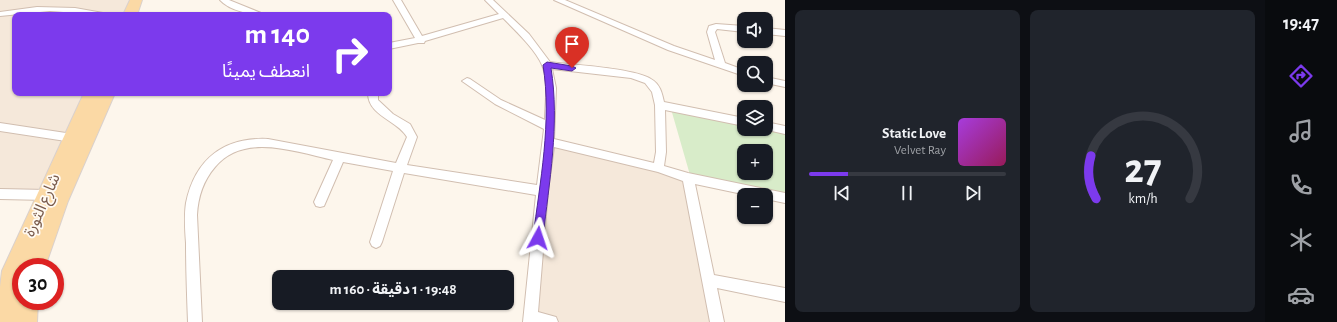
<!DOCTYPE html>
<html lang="ar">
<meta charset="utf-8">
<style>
body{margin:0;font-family:"Alegreya Sans","Noto Sans Arabic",sans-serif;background:#20242c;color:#f1f3f6;direction:rtl;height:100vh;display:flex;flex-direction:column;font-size:15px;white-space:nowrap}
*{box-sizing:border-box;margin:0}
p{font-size:13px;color:#9ea1a6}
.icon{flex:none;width:22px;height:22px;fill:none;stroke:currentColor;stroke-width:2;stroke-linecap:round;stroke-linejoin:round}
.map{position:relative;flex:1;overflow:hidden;direction:ltr}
.details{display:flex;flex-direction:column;gap:10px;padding:10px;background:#0d0f14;width:480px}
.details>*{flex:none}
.top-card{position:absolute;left:12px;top:12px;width:380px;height:84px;border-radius:8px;box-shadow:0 1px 3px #0004;direction:rtl;background:#7c3aed;color:#fff;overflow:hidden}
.controls{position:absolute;left:737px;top:12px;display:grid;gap:8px}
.controls a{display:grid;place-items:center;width:36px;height:36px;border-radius:8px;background:#171b24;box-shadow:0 1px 3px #0004;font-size:20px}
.speed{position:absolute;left:12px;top:258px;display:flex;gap:8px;font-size:20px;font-weight:700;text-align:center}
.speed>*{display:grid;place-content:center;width:52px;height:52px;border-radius:50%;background:#171b24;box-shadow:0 1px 3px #0004;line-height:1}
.speed .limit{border:6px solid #d22;background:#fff;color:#111}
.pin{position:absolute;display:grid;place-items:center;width:34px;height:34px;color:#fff;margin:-41px -17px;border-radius:50% 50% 50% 0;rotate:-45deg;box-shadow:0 0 4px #0007}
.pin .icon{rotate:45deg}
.me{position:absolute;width:44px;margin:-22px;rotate:5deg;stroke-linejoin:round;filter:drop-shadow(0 0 3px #0008)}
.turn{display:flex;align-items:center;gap:14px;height:84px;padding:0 16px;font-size:18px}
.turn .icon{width:52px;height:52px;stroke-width:2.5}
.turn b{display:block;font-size:28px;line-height:34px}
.details .card{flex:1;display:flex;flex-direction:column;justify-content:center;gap:6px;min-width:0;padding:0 14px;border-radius:8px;background:#20242c}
.details .dial{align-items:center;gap:0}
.dial svg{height:104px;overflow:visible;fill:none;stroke:#363941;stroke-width:7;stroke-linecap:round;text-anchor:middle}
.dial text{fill:#f1f3f6;stroke:none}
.song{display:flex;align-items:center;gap:12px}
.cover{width:48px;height:48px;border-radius:6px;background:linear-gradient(135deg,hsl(280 70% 55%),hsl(330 70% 35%))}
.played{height:4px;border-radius:2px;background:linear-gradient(90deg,#7c3aed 20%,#363941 20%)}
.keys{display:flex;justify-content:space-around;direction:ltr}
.details .tiles{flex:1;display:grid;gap:10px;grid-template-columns:repeat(2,1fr)}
.trip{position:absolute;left:272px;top:270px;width:242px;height:40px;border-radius:8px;background:#171b24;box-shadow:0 1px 3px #0004;font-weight:700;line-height:40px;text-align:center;direction:rtl}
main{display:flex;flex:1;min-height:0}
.tabs{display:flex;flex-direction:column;width:72px;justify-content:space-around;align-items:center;background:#090b0e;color:#9ea1a6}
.tabs .icon{width:28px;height:28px}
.tabs .active{color:#7c3aed}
.tabs b{font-size:18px;color:#f1f3f6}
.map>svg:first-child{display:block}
.residential{fill:#f5e8da}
.green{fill:#d8ecc9;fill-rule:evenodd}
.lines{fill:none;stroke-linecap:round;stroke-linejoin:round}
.minor-casing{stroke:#d1beb0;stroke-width:2}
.primary-casing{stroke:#dad1cd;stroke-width:2}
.minor{fill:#fff;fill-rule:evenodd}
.primary{fill:#fbd9a5;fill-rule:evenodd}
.route{fill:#7c3aed;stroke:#51269a}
.labels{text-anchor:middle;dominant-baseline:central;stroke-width:3.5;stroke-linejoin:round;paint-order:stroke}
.street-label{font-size:16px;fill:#7a5c4d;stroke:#fffaf3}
</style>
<main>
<nav class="tabs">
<b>19:47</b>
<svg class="icon active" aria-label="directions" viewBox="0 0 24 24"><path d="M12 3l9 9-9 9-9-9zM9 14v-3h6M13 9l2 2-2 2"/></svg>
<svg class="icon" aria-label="music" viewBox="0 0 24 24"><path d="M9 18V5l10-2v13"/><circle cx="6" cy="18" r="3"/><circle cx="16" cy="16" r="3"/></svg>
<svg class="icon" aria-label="phone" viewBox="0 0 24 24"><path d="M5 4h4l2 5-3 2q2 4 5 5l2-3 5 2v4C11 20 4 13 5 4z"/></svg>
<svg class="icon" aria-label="climate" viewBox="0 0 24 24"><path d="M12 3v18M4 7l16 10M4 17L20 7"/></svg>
<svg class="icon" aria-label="car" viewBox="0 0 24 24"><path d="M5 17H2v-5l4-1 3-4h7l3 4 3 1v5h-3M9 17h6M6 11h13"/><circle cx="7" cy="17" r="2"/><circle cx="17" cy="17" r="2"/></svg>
</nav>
<section class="details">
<div class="tiles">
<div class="card dial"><svg viewBox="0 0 100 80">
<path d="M14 69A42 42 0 1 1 86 69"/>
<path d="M14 69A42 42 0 0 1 10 36" stroke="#7c3aed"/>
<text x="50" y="56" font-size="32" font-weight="700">27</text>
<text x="50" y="72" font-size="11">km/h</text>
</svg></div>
<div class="card">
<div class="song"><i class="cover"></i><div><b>Static Love</b><p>Velvet Ray</p></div></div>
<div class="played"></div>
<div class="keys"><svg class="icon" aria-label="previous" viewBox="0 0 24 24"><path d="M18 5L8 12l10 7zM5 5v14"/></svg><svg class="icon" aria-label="pause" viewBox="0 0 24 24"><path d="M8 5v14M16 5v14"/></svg><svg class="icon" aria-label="next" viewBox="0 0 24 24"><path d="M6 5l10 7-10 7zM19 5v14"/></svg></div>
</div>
</div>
</section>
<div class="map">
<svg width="785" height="322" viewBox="0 0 785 322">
<rect width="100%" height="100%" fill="#fdf6ec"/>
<!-- residential -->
<g class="residential">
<polygon points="0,0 136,0 130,15 15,15 15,93 94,93 47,195 0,194"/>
<polygon points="550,142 687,178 717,322 553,322 531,316"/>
</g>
<!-- green -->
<path class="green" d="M671 109 744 123V129H766L785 132V195L690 175ZM744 151H766V173H744Z"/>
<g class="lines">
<defs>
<g id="minor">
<path d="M220 0H229L266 15C252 15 230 11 220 0Z"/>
<path d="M393 0H401L422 36 499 14 485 0H493L529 34 550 62C573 65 634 68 651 79 660 84 662 93 664 102L744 118V126L665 110 666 152 664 166 688 173 785 193V203L766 199V195H747L695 184 714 275 785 288V302L717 288 724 322H710L683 181 658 172 554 147 548 191 538 312 556 317 558 322H523L536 195 404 173 382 242 380 246 376 248 372 246 370 242 393 171 343 162 324 206 320 207 316 206 314 202 333 160C296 152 244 132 215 167 203 181 198 197 197 215L202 322H188C187 296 186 269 186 243 185 230 184 216 186 203 195 159 224 137 268 139L396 163 407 137C397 120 368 116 368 93H378V100L393 114 410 124 417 137 407 165 537 185 544 129 495 104 462 81 467 78 470 79 501 100 545 120C545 104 549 80 542 65 536 50 515 30 503 18L425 41 424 43H418L389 49V43L415 38ZM552 69 631 78 645 83 652 92 655 105 656 152 654 163 554 139 556 88Z"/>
<polygon points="554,0 565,0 674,46 715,60 707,32 709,26 716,24 744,26 744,32 717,29 715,32 725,63 744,70 744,76 668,50"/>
<polygon points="37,7 75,8 103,13 104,15 50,11 0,16 0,12"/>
<polygon points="766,28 785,30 785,36 766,34"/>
<polygon points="766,77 785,81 785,87 766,83"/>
<polygon points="766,122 785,126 785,134 763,129 766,129"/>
<polygon points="0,123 79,135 83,136 84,139 83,142 79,143 0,131"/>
<polygon points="0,189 47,190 51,192 53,195 51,198 47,200 0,199"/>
</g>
<g id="primary">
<polygon points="130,0 142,0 137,15 123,15"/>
<polygon points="84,93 115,93 68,201 45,267 21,267 21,301 38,301 37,322 0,322 0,287 2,271"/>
</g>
</defs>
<!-- minor casing -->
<use href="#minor" class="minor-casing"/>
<!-- primary casing -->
<use href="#primary" class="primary-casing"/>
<!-- minor -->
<use href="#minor" class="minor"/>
<!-- primary -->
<use href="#primary" class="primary"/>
</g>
<!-- route -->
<path class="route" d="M547 62 572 66 576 68 572 71 551 68C560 124 549 182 543 238L542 241 538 243 534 241 533 238C540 181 552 122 543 65Z"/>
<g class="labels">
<!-- street labels -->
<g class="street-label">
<text transform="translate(42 205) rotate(-66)">شارع الثورة</text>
</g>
</g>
</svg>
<div class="controls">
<a><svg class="icon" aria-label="sound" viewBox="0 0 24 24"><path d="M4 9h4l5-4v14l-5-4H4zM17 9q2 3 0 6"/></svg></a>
<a><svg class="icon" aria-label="search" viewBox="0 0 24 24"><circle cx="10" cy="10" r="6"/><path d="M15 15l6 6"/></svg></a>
<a><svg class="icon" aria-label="layers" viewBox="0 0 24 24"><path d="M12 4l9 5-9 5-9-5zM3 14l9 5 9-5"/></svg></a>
<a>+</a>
<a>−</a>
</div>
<div class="speed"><div class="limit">30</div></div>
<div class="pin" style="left:572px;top:68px;background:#d93025"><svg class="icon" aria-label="arrive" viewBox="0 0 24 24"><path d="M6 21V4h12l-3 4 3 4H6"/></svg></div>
<svg class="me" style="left:538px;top:238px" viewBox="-20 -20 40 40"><path d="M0-17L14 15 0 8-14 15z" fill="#7c3aed" stroke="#fff" stroke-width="4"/></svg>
<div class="trip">19:48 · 1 دقيقة · 160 m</div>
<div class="top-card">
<div class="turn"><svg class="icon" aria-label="right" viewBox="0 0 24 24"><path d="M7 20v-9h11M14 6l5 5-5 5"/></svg><div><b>140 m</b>انعطف يمينًا</div></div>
</div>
</div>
</main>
